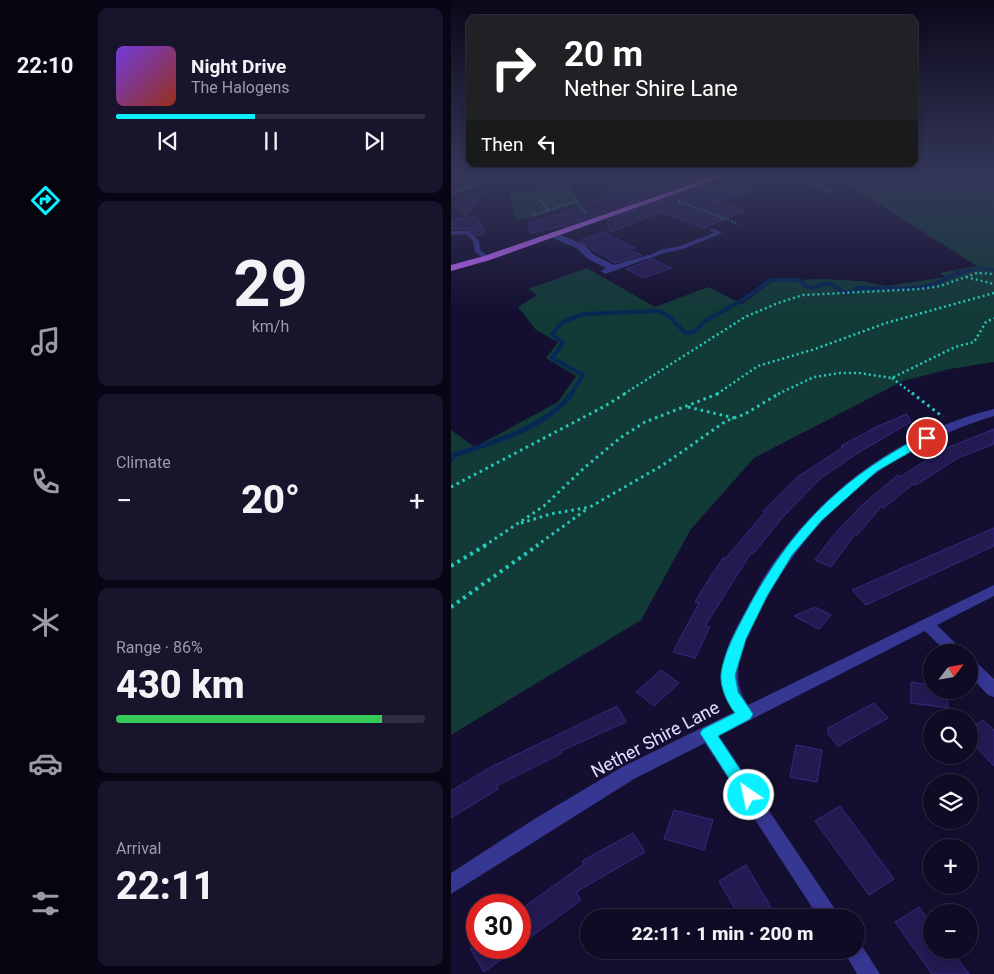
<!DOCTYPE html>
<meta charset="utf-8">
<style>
body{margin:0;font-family:Roboto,sans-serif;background:#18142c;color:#f1f3f6;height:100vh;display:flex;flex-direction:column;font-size:19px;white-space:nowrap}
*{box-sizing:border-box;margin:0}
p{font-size:16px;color:#9b9ba6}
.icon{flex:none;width:28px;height:28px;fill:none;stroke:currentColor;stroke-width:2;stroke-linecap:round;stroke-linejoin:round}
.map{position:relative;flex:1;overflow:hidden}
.side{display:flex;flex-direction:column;gap:8px;padding:8px;background:#080614;width:361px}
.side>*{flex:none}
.top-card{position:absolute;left:15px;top:15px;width:452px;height:152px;border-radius:10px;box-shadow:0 2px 8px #0003,0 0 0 1px #2f2b41;background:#202124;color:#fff;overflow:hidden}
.needle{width:32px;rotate:59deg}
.buttons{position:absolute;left:472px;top:644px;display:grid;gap:10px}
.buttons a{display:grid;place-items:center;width:55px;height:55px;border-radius:50%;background:#0f0b24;box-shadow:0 2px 8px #0003,0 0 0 1px #2f2b41;font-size:25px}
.speed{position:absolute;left:15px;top:894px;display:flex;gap:10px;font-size:25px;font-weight:700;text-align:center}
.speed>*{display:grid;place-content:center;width:65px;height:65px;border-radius:50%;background:#0f0b24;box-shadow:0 2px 8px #0003,0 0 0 1px #2f2b41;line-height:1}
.speed .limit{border:8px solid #d22;background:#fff;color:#111}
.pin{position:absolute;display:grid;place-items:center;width:42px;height:42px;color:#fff;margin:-21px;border:2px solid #fff;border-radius:50%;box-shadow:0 1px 5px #0007}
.me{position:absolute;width:55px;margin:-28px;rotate:326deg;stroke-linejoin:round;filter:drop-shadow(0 0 4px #0008)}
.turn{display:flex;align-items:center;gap:18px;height:105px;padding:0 15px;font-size:22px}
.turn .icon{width:65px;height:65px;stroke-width:2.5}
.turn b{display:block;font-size:35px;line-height:42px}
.then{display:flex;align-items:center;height:48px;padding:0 15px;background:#0003;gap:10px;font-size:19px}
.big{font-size:38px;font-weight:800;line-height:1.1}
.side .card{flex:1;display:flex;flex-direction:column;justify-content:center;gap:8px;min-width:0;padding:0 18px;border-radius:10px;background:#18142c}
.side .dial{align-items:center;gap:0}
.dial b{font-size:65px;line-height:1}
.song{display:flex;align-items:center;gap:15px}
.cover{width:60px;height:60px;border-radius:8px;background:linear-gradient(135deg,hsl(260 70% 55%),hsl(10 70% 35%))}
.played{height:5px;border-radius:2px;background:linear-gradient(90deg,#0af0ff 45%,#2f2b41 45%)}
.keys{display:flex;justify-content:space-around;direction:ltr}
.heat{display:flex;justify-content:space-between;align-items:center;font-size:28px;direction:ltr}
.charge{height:8px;border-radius:4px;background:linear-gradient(90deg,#34c759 86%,#2f2b41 0)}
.trip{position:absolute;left:129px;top:909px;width:285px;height:50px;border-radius:25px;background:#0f0b24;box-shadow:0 2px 8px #0003,0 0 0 1px #2f2b41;font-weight:800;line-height:50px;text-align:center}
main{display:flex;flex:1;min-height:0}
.tabs{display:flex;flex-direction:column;width:90px;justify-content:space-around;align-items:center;background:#06040e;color:#9b9ba6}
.tabs .icon{width:35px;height:35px}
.tabs .on{color:#0af0ff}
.tabs b{font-size:22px;color:#f1f3f6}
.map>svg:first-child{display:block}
.green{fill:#123a37}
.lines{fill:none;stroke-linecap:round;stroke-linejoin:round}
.stream-far2{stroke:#082755;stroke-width:3}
.stream-far1{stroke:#082755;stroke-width:4}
.stream{stroke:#082755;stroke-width:5}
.building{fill:#231a52;stroke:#372981}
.path-far3{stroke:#25ccbc;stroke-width:2;stroke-dasharray:1 2.5;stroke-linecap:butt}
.path-far2{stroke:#25ccbc;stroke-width:2.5;stroke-dasharray:2 3;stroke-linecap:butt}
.path-far1{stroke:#25ccbc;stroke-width:3;stroke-dasharray:2.5 4;stroke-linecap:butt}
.path{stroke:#25ccbc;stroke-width:4;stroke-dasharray:3 4.5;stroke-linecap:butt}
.service{fill:#363693;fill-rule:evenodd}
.minor{fill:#363693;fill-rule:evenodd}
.primary{fill:#c065ff;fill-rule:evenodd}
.route{fill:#0af0ff;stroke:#069ca6}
.labels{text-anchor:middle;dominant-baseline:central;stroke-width:5;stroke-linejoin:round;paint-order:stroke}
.near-street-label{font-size:18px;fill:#e1deff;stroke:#140f30}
</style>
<main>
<nav class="tabs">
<b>22:10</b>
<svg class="icon on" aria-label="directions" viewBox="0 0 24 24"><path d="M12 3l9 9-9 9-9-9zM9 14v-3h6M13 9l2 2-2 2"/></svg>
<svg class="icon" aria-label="music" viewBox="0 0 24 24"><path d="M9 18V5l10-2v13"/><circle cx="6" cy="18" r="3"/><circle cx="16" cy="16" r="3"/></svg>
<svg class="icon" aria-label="phone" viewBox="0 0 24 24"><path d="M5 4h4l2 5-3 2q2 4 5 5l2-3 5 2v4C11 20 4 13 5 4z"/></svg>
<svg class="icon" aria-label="climate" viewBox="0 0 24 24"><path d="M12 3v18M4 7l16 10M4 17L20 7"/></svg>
<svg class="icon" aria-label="car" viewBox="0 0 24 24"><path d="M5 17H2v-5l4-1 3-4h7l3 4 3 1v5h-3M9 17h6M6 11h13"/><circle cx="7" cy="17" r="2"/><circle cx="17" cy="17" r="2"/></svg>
<svg class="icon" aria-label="filters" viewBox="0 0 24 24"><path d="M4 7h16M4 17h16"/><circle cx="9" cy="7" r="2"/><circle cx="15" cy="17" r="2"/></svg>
</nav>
<section class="side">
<div class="card">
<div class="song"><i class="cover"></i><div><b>Night Drive</b><p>The Halogens</p></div></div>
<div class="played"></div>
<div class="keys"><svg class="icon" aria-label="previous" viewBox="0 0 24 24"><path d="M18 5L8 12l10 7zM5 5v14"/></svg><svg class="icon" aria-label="pause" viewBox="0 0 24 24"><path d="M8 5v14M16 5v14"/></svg><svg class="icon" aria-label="next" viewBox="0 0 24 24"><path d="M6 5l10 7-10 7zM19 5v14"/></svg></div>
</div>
<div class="card dial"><b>29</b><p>km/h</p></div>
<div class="card"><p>Climate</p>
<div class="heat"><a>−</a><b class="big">20°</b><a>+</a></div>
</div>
<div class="card"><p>Range · 86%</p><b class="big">430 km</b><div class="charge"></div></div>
<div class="card"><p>Arrival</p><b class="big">22:11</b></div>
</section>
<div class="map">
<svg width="543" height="974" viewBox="0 0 543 974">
<rect width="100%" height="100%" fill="#140f30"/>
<!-- green -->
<g class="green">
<polygon points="384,176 543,177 543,362 499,369 452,381 303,458 240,529 190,620 0,735 0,430 24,447 107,402 125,376 95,358 107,342 85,330 67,307 86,295 77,289 136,268 204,307 257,287 291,304 322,281 371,279 411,281 435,286 494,277 489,273 526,266"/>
<polygon points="114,180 129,202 66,221 58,194"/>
</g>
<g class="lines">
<!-- stream-far2 -->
<polyline class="stream-far2" points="506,273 531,268 543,270"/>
<!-- stream-far1 -->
<path class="stream-far1" d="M120 394 132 375 101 358 112 343 101 334 113 321 133 314 208 311 220 318 234 333 243 332 254 321 290 301 320 280H349L354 286 363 288C377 280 382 285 394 293L402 292 405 288C427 288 451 290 472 287 487 285 498 275 512 272"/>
<!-- stream -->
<path class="stream" d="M0 460 3 455C40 444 98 426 121 393"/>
</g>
<!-- building -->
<g class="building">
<polygon points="187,176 257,176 114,226 79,233 77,224 135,205 134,202 148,200 146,197 153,195 151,189"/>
<polygon points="276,176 294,176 296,185 292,189 296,193 264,201 294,211 253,228 211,212 159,232 156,220"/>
<polygon points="37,187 15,216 3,205"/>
<polygon points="25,216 34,234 25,236 18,229 0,229 0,220"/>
<polygon points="152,232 184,248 179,250 191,255 164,263 128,241"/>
<polygon points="201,259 221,268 192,278 175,269"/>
<polygon points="456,414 460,422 410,451 370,478 331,518 302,554 300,553 254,626 259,627 244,658 222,652 248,603 244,602 251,590 272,558 275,558 314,512 312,511 348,476 392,447 390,446 427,426"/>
<polygon points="543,429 543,444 507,458 465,485 462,484 433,508 430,507 406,535 404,534 380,567 364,560 381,537 410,506 447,475 449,477 491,450"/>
<polygon points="543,528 543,546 415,605 401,590"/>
<polygon points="364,607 380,615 368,629 343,616"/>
<polygon points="210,670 228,683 203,706 185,692"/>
<polygon points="460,682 481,685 481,690 496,690 497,708 460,703"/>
<polygon points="423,703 437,718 387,746 377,734 377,728"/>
<polygon points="166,706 175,722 110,751 111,753 45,786 47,789 0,818 0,791 40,767"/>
<polygon points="532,720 543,730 543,766 519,741 519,728"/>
<polygon points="345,745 371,750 366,782 339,777"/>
<polygon points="389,806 443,879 418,895 364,821"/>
<polygon points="223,810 262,820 253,850 213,839"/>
<polygon points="182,833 194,852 125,892 130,900 69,945 69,910 133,864 131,861"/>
<polygon points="295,865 318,904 326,918 289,918 268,881"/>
<polygon points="468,907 481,925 481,950 500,950 518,974 481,974 444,922"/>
<polygon points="19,948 66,948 33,972"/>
</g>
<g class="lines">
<!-- path-far3 -->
<g class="path-far3">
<polyline points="513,176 543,193"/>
<polyline points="117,189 134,213"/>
<polyline points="76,195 86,194 97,211"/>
<polyline points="228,201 287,224"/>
<polyline points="81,216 125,202"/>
<polyline points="525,273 531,273"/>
</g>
<!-- path-far2 -->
<g class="path-far2">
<polyline points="515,277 543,284"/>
<polyline points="441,378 462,394"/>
<polyline points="173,394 294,317 327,303 352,295 469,289 489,286 526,273 543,274"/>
<polyline points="266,394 307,366 364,349 435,323 543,293"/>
<polyline points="327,394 363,377 389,373 408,373 441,378 504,347 523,342 535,322 543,318"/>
</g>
<!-- path-far1 -->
<g class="path-far1">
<polyline points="461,393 492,417"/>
<polyline points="237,407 283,418"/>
<polyline points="0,487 154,406 175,393"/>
<polyline points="70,523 100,514 139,507 212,465 275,421 294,414 329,393"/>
<polyline points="33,546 93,506 133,468 169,438 194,422 269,393"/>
<polyline points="85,546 136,509"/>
</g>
<!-- path -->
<g class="path">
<polyline points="0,566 35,545"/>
<polyline points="0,607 87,545"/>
</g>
<!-- service -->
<g class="service">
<polygon points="168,176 173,176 170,179 168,178"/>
<polygon points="297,176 302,176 307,181 299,189 303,192 300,194 294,189 302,181"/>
<polygon points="349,176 355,176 381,192 376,193"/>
<polygon points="260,229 264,229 271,233 232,249 213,253 197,259 194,257 210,250 229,246 263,233 260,231"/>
<polygon points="0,231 18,231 28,241 29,250 38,257 38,259 34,259 24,252 22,241 15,234 0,235"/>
</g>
<!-- minor -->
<g class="minor">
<polygon points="31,176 38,176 27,186 0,195 0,191 23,184"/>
<polygon points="100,233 106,233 133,245 143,255 163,265 197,255 201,257 154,274 150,271 155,268 137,259 127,249 100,237"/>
<path d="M543 409V416C433 449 352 520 303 623 290 650 278 678 297 705L543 585V596L486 625 509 648 511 652H495L474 631 268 736 390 918H368L254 743 183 779 0 894V873L85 818 171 767 283 712C259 675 276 644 295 610 305 591 315 572 328 555 380 484 457 430 543 409Z"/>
<polygon points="519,660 525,662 543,679 543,697 537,695 519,676"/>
<polygon points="405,941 409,943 429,974 406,974 392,950 405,950"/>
</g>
<!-- primary -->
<polygon class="primary" points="264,176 274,176 39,260 0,271 0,265 33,256"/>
</g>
<!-- sky -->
<linearGradient id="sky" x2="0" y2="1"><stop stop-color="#0b081a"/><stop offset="0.56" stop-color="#343759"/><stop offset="1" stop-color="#343759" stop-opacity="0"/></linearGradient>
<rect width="543" height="313" fill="url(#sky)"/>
<!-- route -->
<path class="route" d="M476 434 481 438 480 440 426 471 370 521 341 555 316 596 295 639 284 675 287 692 302 714 299 719 267 736 306 795 304 800 298 802 292 800 249 733 252 729 284 713C276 703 269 687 270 674 273 653 284 633 294 614 330 544 377 490 446 450 455 445 466 437 476 434Z"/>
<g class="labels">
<!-- near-street labels -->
<g class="near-street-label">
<text transform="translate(204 739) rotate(-28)">Nether Shire Lane</text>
</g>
</g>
</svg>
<div class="buttons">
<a><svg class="needle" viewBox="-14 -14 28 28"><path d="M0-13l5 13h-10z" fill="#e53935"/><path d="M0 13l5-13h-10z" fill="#9b9ba6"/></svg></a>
<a><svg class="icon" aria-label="search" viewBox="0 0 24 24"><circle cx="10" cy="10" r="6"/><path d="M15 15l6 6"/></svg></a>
<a><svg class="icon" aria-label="layers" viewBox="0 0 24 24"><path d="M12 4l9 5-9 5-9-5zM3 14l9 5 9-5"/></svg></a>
<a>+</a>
<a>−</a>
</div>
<div class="speed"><div class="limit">30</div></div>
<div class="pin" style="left:476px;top:438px;background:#d93025"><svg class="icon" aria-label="arrive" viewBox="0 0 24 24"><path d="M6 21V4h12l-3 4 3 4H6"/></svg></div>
<svg class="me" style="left:298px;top:795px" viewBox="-20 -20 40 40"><circle r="17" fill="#0af0ff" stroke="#fff" stroke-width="3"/><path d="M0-11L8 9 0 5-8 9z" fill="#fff"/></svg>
<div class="trip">22:11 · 1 min · 200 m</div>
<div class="top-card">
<div class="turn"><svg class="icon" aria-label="right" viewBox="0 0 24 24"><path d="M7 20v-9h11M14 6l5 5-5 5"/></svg><div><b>20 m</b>Nether Shire Lane</div></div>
<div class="then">Then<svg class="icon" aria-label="left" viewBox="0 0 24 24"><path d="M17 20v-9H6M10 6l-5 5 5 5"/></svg></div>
</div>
</div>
</main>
